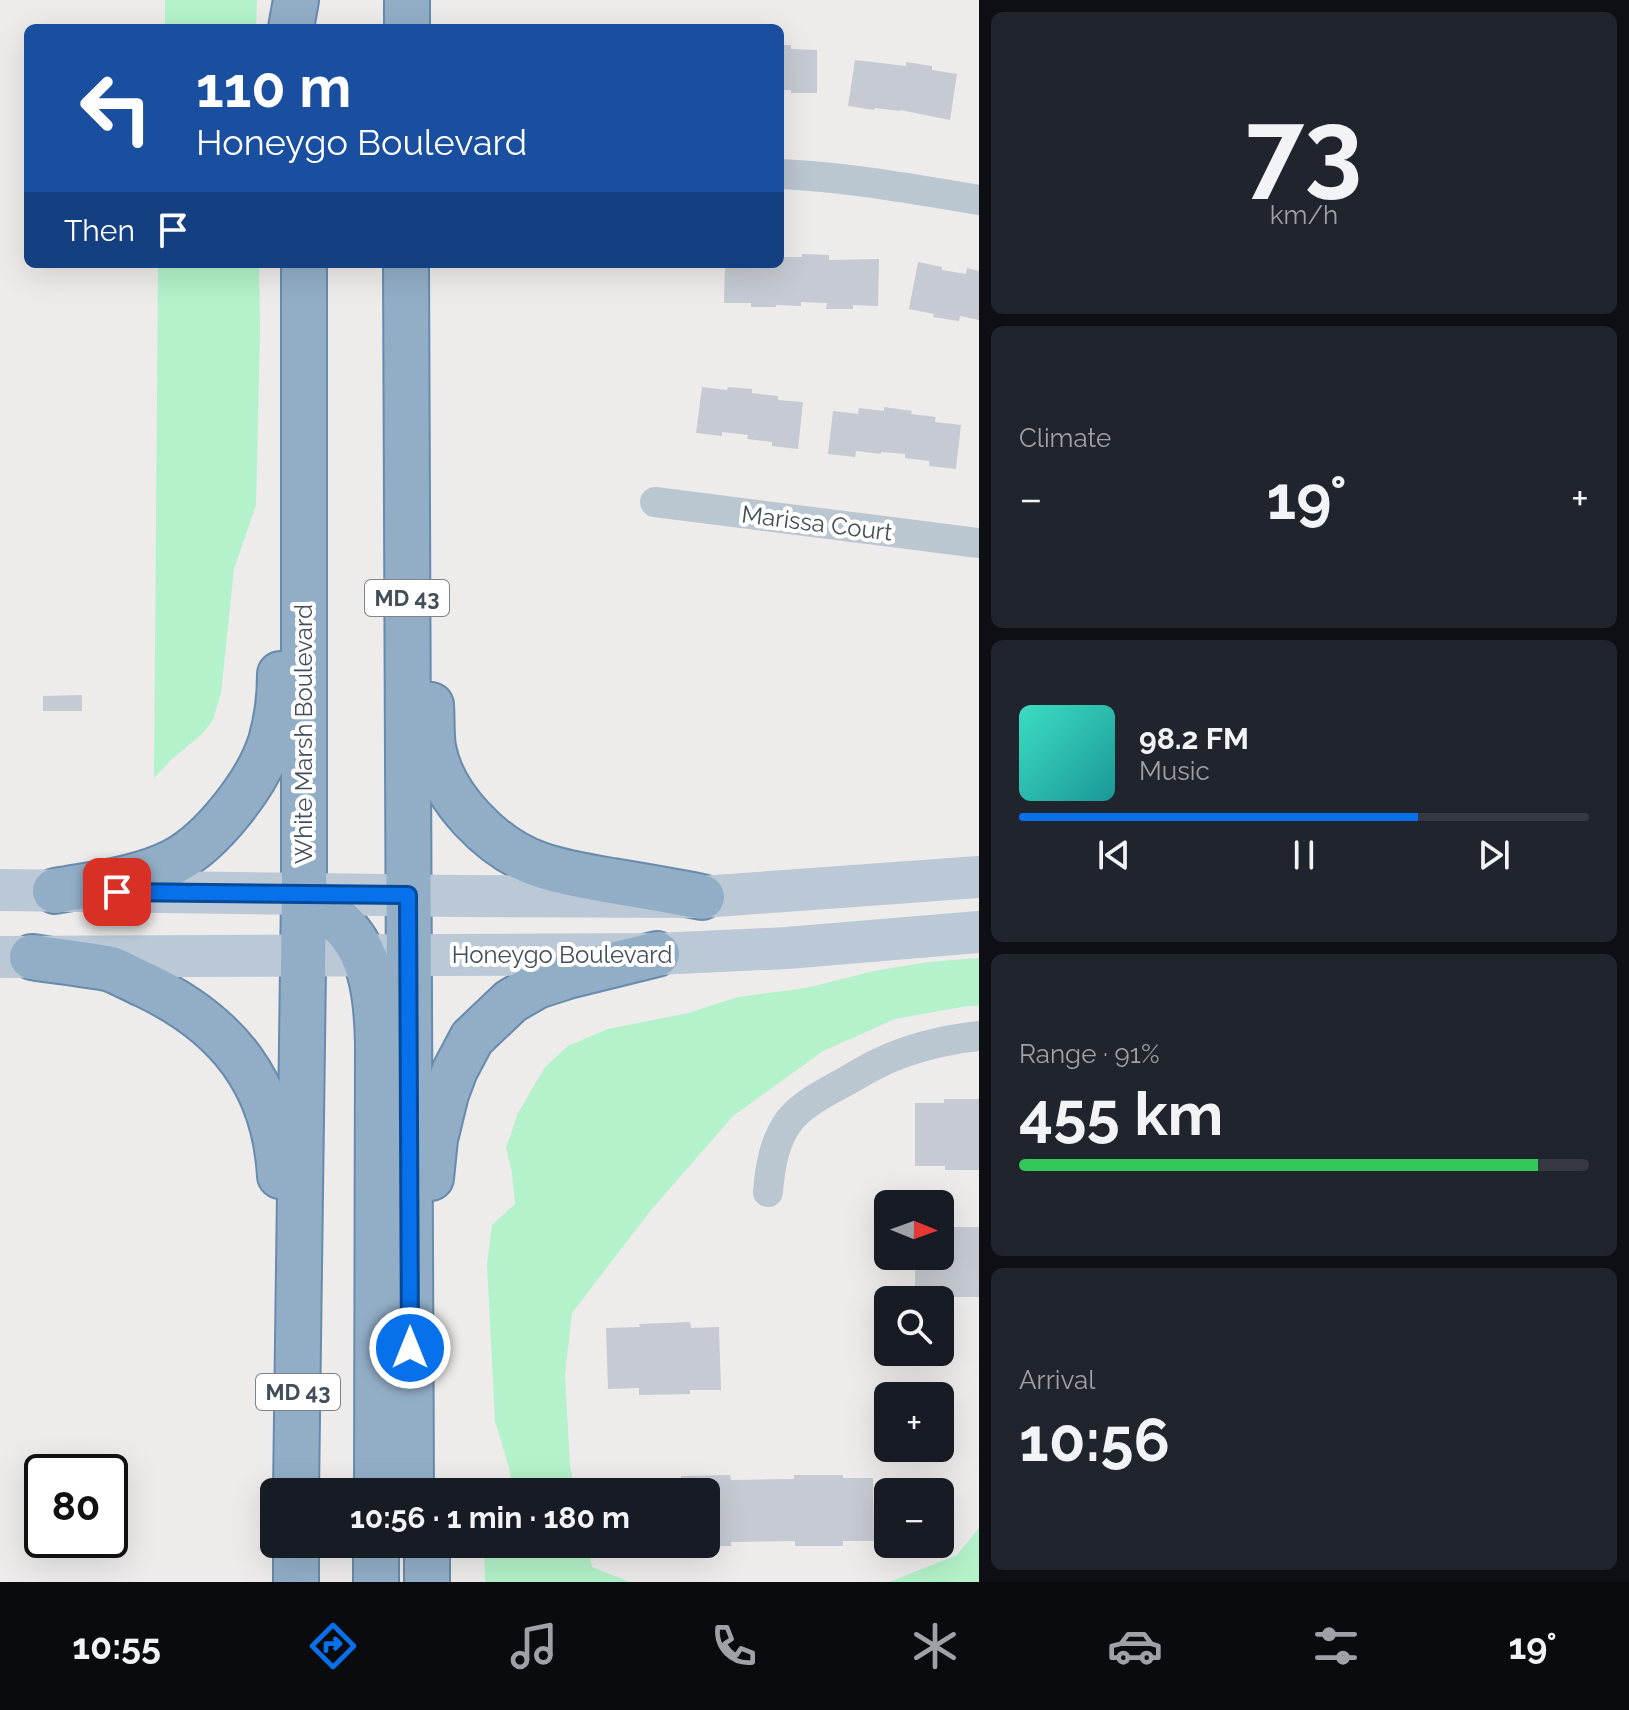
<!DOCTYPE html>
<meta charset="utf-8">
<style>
body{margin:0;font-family:Raleway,sans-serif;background:#20242c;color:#f1f3f6;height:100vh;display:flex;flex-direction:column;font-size:30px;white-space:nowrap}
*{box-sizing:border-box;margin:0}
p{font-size:26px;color:#9ea1a6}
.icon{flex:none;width:44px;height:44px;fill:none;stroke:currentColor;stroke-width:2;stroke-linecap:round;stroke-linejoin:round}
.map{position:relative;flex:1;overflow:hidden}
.sheet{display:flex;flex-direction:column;gap:12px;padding:12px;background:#0d0f14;width:650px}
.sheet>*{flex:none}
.top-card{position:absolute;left:24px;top:24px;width:760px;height:244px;border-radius:12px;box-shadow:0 8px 32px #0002;background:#1a4fa0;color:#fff;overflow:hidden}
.needle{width:52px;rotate:91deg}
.fabs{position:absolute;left:874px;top:1190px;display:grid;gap:16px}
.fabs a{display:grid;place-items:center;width:80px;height:80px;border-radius:12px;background:#171b24;box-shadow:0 8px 32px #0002;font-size:40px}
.speed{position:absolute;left:24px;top:1454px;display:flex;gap:16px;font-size:40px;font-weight:700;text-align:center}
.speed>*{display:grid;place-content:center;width:104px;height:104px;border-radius:50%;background:#171b24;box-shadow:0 8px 32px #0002;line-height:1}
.speed .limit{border:4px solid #111;border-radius:12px;background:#fff;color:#111}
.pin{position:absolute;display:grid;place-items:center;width:68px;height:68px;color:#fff;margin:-34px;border-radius:16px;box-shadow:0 4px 12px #0006}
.me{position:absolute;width:88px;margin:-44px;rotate:0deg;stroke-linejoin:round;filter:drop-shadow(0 0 6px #0008)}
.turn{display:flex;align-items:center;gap:28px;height:168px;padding:0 40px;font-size:36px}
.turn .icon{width:104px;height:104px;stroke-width:2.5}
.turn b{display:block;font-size:56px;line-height:68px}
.then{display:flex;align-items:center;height:76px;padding:0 40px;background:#0003;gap:16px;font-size:30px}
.big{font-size:60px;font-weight:700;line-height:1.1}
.sheet .widget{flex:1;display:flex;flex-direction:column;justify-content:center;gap:12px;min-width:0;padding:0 28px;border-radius:12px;background:#20242c}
.sheet .dial{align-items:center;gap:0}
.dial b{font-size:104px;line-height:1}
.song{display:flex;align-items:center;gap:24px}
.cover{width:96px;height:96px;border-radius:12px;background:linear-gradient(135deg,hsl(170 70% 55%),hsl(180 70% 35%))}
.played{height:8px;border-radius:4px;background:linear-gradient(90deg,#0771ec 70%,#363941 70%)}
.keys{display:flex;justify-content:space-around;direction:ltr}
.heat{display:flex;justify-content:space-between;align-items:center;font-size:44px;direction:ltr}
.charge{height:12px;border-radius:6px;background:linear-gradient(90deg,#34c759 91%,#363941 0)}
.trip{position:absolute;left:260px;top:1478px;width:460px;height:80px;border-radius:12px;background:#171b24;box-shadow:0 8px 32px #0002;font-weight:700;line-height:80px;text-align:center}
.tab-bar{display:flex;height:128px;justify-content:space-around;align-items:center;background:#090b0e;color:#9ea1a6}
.tab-bar .icon{width:56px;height:56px}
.tab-bar .on{color:#0771ec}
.tab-bar b{font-size:36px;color:#f1f3f6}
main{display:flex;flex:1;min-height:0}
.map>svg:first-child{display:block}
.green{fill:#b3f2ca}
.building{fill:#c6cad2}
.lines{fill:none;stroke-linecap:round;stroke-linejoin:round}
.trunk-casing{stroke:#688aac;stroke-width:48}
.minor{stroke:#bac6d0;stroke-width:30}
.secondary{stroke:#bbc9d7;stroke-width:42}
.trunk{stroke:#92aec7;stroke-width:44}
.route-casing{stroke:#054999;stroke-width:20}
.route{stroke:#0771ec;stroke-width:14}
.labels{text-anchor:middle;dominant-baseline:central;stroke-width:8;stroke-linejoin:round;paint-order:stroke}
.shield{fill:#fff;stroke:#7b848c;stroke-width:2}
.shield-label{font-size:22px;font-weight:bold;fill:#424f5a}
.street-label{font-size:24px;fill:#424f5a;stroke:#fff}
</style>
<main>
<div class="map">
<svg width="979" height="1582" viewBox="0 0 979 1582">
<rect width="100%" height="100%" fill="#eeebeb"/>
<!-- green -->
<g class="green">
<polygon points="165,0 257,0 256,28 165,28"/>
<polygon points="158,264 259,264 260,330 256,505 234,569 221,693 213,720 202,734 172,759 154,778"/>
<polygon points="979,958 979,1006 967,1006 895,1019 823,1051 733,1116 651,1210 572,1313 565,1374 570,1466 576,1492 511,1492 510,1471 495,1421 487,1264 492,1225 515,1204 512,1173 506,1148 518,1113 545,1067 568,1046 608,1029 688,1013 738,997 806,988 874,971 928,962"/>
<polygon points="979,1528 979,1582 889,1582 957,1555"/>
<polygon points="484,1544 587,1544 592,1567 630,1582 485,1582"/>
</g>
<!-- building -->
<g class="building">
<polygon points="780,45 791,45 791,49 817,50 817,93 791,93 791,90 780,90"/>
<polygon points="855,60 906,66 906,62 932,66 932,70 957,74 950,120 900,110 900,111 875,108 874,110 848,106"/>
<polygon points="802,254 829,255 829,260 879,259 878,306 853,305 853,309 826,309 827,303 801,302 801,306 776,305 776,307 751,307 751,303 724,303 725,264 780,264 780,257 802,257"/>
<polygon points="918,262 942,267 942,270 966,274 967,268 979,271 979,320 960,316 959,321 933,317 934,314 909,309"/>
<polygon points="702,387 727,390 728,387 752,389 752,393 778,396 778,400 803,402 798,449 772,446 772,442 747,439 748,435 722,432 722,436 696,433"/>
<polygon points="884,407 912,411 911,414 936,417 935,422 961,425 956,469 929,466 929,461 905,458 905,454 881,452 881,454 856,451 855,457 828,454 833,411 858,414 859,408 884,411"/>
<polygon points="82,695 82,711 43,711 43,696"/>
<polygon points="944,1099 979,1099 979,1170 945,1170 945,1166 915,1166 915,1103 944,1103"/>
<polygon points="945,1227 979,1227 979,1297 945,1297 945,1294 915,1294 915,1256 940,1256 940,1230 945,1230"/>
<polygon points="690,1322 691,1328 719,1327 721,1390 690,1390 690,1394 639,1395 639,1388 608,1389 606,1328 640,1327 639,1324"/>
<polygon points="730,1475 731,1480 794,1479 794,1475 843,1475 843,1478 873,1478 874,1541 843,1541 843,1546 795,1546 795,1541 731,1542 731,1546 706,1546 706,1492 647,1492 647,1480 681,1480 681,1476"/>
</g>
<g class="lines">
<defs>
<g id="trunk">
<polyline points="291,28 296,0"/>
<polyline points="407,28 407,0"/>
<polyline points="406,264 411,1492"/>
<path d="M431 705C432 719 431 734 433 747 442 798 493 849 540 865 563 873 588 877 612 881 642 886 672 891 702 897"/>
<path d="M55 891C93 884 137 880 173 862 212 842 258 783 271 741 277 720 280 696 280 674"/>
<path d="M304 893C316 904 331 914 343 925 374 957 377 1003 378 1044L377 1492"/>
<path d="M32 957C50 960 68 962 87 965 95 966 103 967 111 969 123 974 134 980 145 985 227 1024 275 1083 280 1176"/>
<polyline points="431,1178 435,1139 446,1094 455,1070 472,1038 511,1001 537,986 568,976 657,954"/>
<polyline points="296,1492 304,893 304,264"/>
<polyline points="296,1582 296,1544"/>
<polyline points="376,1582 376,1544"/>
<polyline points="427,1582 427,1544"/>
</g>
</defs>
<!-- trunk casing -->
<use href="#trunk" class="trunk-casing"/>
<!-- minor -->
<g class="minor">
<path d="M780 174C847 177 913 189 979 200"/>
<polyline points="655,502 979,543"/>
<path d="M768 1192C770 1167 774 1142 789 1121 803 1103 830 1090 850 1079 859 1074 868 1068 877 1064 909 1048 944 1040 979 1036"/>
</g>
<!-- secondary -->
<g class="secondary">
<polyline points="0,890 461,896 702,897 979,877"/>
<polyline points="0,957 657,954 787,948 979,932"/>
</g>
<!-- trunk -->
<use href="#trunk" class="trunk"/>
</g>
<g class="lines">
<defs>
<polyline id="route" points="117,892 408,895 410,1348"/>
</defs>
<!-- route casing -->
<use href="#route" class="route-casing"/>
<!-- route -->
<use href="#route" class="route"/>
</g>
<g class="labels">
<!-- shield labels -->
<g class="shield">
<rect x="365" y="580" width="84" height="36" rx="6"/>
<rect x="256" y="1374" width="84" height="36" rx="6"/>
</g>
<g class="shield-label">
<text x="407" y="598">MD 43</text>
<text x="298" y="1392">MD 43</text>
</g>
<!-- street labels -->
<g class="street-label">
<text transform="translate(817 523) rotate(7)">Marissa Court</text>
<text transform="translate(303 734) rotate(-90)">White Marsh Boulevard</text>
<text x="562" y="954">Honeygo Boulevard</text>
</g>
</g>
</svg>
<div class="fabs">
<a><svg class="needle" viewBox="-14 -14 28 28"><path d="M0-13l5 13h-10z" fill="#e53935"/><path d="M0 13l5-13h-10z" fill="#9ea1a6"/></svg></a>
<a><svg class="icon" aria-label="search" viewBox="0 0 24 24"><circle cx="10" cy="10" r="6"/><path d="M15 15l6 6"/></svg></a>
<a>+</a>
<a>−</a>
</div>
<div class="speed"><div class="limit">80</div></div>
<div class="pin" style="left:117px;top:892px;background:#d93025"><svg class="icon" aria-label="arrive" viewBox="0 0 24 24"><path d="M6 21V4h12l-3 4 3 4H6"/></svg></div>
<svg class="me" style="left:410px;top:1348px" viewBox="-20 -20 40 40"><circle r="17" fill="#0771ec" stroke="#fff" stroke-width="3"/><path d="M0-11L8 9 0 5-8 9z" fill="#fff"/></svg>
<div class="trip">10:56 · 1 min · 180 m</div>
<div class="top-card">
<div class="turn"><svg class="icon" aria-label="left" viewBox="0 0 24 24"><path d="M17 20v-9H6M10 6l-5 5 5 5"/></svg><div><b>110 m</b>Honeygo Boulevard</div></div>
<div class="then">Then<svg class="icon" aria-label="arrive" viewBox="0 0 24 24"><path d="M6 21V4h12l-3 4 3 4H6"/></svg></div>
</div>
</div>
<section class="sheet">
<div class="widget dial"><b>73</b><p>km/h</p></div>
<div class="widget"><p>Climate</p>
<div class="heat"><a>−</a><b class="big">19°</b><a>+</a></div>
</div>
<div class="widget">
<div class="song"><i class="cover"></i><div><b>98.2 FM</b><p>Music</p></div></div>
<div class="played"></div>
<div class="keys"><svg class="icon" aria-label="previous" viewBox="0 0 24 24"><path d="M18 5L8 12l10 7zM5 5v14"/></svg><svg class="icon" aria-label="pause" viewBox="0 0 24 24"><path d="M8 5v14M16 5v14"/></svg><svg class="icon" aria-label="next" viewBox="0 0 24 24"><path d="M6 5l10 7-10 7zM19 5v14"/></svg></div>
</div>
<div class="widget"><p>Range · 91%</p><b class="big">455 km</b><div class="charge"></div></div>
<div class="widget"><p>Arrival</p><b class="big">10:56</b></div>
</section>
</main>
<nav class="tab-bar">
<b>10:55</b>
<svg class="icon on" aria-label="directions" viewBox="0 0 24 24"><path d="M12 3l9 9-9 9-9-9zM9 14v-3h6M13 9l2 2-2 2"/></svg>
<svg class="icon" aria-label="music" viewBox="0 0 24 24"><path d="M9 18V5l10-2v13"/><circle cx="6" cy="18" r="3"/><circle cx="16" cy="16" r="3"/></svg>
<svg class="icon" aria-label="phone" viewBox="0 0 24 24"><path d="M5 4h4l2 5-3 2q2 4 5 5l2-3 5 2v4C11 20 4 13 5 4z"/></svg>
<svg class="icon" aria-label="climate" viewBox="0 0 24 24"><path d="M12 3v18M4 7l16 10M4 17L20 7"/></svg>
<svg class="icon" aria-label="car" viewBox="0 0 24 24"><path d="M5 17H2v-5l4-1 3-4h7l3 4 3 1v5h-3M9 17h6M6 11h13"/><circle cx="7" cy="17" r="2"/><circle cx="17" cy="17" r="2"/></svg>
<svg class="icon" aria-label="filters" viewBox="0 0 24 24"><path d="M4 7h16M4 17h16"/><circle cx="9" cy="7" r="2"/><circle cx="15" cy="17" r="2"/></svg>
<b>19°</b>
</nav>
